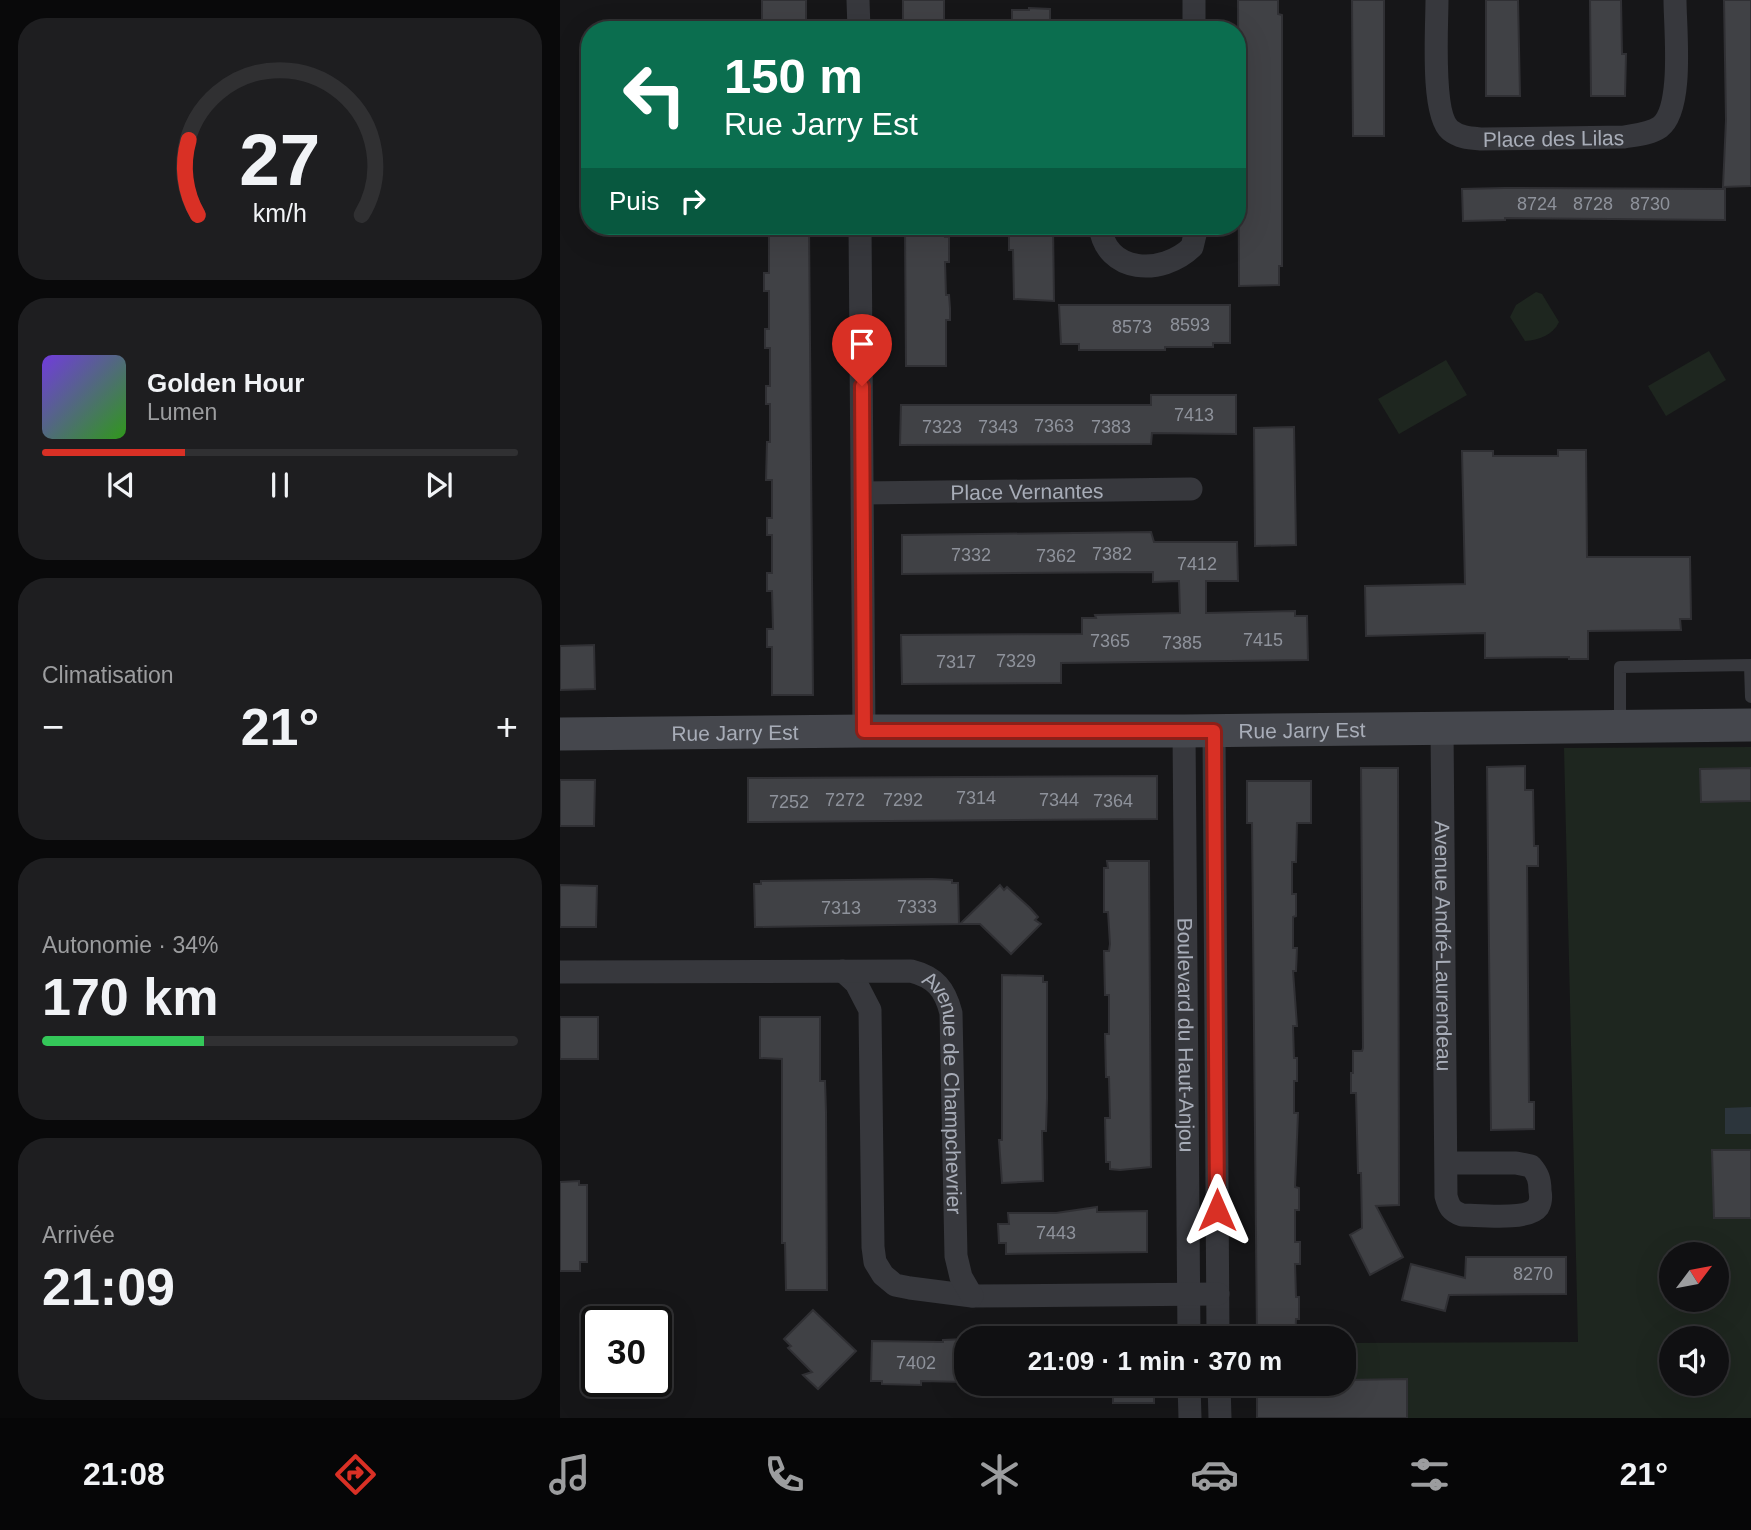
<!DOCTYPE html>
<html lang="fr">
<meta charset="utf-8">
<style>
body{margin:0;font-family:Arial,sans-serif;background:#1e1e20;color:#f1f3f6;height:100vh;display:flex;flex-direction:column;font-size:26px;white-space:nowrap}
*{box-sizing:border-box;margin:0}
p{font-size:23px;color:#9c9d9f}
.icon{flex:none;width:38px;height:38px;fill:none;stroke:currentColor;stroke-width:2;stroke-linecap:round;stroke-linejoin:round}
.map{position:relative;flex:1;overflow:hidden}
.drawer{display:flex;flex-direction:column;gap:18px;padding:18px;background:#09090a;width:560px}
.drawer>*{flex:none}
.banner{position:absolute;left:21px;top:21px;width:665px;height:214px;border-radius:28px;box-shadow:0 7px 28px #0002,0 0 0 2px #303032;background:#0b6e4f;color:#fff;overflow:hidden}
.needle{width:46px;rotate:58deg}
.tools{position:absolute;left:1099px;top:1242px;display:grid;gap:14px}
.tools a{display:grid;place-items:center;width:70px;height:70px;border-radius:50%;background:#101012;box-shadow:0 7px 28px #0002,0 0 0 2px #303032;font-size:35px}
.speed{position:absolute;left:21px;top:1306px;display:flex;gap:14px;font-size:35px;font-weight:700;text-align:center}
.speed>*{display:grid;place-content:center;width:91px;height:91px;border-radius:50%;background:#101012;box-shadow:0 7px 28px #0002,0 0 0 2px #303032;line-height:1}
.speed .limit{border:4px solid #111;border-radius:10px;background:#fff;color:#111}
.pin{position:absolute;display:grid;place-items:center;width:60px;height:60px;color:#fff;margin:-72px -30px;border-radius:50% 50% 50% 0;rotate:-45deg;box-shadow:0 0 7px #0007}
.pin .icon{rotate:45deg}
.me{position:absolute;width:77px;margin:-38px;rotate:0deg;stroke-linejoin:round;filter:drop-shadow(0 0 5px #0008)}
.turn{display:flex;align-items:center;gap:24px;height:147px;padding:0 28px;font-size:32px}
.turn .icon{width:91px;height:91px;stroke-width:2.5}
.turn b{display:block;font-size:49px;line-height:60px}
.then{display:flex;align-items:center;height:66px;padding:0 28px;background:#0003;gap:14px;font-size:26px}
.big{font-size:52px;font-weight:700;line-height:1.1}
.drawer .widget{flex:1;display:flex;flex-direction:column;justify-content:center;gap:10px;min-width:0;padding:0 24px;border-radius:28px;background:#1e1e20}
.drawer .dial{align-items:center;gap:0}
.dial svg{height:182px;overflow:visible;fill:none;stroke:#303032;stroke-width:7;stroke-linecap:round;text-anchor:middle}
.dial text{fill:#f1f3f6;stroke:none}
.song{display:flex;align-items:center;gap:21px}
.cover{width:84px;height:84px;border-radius:10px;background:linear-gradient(135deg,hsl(260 70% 55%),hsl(110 70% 35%))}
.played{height:7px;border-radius:4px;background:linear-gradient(90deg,#d93025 30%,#303032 30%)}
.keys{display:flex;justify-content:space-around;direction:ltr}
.heat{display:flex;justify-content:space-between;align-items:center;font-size:38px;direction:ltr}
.charge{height:10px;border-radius:5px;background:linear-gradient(90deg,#34c759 34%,#303032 0)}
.trip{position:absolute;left:394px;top:1326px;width:402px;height:70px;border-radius:28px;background:#101012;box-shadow:0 7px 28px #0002,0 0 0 2px #303032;font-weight:700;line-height:70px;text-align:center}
.menu{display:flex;height:112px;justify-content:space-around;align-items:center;background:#060607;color:#9c9d9f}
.menu .icon{width:49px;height:49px}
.menu .active{color:#d93025}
.menu b{font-size:32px;color:#f1f3f6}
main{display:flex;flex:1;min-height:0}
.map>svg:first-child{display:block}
.green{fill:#1e261f;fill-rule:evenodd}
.water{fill:#2c353c}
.building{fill:#404145;stroke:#303034;stroke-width:2}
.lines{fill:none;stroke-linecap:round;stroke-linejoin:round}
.lane{stroke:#37383d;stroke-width:12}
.street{stroke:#37383d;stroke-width:23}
.secondary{stroke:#45474d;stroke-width:33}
.route-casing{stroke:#8d1f18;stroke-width:18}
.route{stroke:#d93025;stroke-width:12}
.labels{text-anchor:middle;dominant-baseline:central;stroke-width:5;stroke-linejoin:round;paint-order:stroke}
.number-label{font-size:18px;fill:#8e929b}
.street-label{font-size:21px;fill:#a8adb8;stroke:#111113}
</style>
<main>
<section class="drawer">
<div class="widget dial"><svg viewBox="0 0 100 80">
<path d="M14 69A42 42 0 1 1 86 69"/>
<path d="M14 69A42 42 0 0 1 10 36" stroke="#d93025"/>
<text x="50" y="56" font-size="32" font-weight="700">27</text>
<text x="50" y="72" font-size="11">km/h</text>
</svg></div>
<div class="widget">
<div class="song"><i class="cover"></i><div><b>Golden Hour</b><p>Lumen</p></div></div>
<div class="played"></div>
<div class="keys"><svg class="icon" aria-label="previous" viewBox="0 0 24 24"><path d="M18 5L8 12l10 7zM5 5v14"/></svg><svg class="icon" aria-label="pause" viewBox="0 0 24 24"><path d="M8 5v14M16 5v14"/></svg><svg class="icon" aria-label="next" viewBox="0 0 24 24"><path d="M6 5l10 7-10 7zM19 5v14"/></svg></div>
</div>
<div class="widget"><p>Climatisation</p>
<div class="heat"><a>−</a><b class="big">21°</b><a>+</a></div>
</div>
<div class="widget"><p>Autonomie · 34%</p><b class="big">170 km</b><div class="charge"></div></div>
<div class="widget"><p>Arrivée</p><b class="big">21:09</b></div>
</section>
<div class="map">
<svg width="1191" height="1418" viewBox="0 0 1191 1418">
<rect width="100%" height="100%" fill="#161618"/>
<!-- green -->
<g class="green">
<path d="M976 292 982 294 999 322C993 335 979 340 965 341L950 317 956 305Z"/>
<polygon points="1149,351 1166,380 1106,416 1088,386"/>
<polygon points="886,360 907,395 839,434 818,399"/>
<path d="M1191 747V1418H760V1387H787V1343L1018 1342 1004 748ZM1111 1255H1157V1300H1111ZM1111 1339H1157V1384H1111Z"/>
</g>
<!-- water -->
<polygon class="water" points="1191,1107 1191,1134 1165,1134 1165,1108"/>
<!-- building -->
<g class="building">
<polygon points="202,0 246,0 246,30 205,30 205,23 202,23"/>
<rect x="343" y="0" width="41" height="30"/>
<polygon points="678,0 718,0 718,14 722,15 722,266 719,266 719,285 679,286"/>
<polygon points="792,0 824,0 824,136 793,136"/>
<polygon points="926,0 958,0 960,96 926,96"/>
<polygon points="1030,0 1061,0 1062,54 1066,54 1065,96 1031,96"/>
<polygon points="1164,0 1191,0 1191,186 1163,187 1166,120"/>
<polygon points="469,8 490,9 490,30 452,30 452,10 469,10"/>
<polygon points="944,188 1165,189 1165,220 945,218 945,220 903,221 902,189"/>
<polygon points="249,226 253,695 212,695 212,647 207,647 207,629 213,629 212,591 207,591 207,573 212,573 212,535 207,535 207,518 212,518 212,480 206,480 207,442 210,442 210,404 206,404 206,386 210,386 210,348 205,348 205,329 209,329 209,291 204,291 204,273 209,273 209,227"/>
<polygon points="345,226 385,226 385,237 389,237 389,262 385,262 386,295 389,295 390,308 390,320 386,320 386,366 346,366"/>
<polygon points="454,226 493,226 494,301 454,299 453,250 449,250 449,231 454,231"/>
<polygon points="499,305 670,305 670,343 653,343 653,347 605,347 605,350 519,350 519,344 501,344"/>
<polygon points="591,395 676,395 676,434 592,433 591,444 340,445 341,405 591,405"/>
<polygon points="734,427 736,545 695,546 694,428"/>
<polygon points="998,450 1026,450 1027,557 1130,557 1131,619 1120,619 1121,630 1028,631 1028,659 1009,659 1009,657 925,658 925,633 806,636 805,586 905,584 902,451 933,451 933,456 998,456"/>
<polygon points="591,532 594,542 677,542 678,581 646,581 646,613 735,611 735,616 747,616 748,660 501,663 501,683 342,684 341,635 522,634 522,618 536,618 535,615 620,613 619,581 593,582 593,572 342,574 342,535"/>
<polygon points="34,645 35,689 0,690 0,646"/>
<polygon points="965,766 965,790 973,790 974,846 978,846 978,866 967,866 969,1102 974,1102 974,1129 931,1130 927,767"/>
<polygon points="801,768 838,768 839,1205 816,1206 843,1257 810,1275 790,1235 802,1228 801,1173 798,1173 796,1093 791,1093 791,1073 793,1073 793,1051 802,1051 803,1048"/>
<polygon points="1191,768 1191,801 1141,802 1140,769"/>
<polygon points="597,776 597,819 188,822 188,778"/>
<polygon points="0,780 35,780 34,826 0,826"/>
<polygon points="687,781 751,781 751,823 737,823 736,862 732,862 732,894 736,894 736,916 733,917 733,948 737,948 736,971 733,971 737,1026 733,1026 734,1058 737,1058 737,1081 734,1081 734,1113 738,1113 735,1187 739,1188 739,1210 735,1210 735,1242 740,1242 740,1264 735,1264 736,1297 739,1297 739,1319 736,1319 735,1339 697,1339 692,823 687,823"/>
<polygon points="547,861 589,861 591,1167 560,1170 550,1169 550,1162 546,1162 545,1118 550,1118 549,1077 546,1077 545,1034 549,1034 549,995 545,995 544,951 549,951 550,944 548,912 544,912 544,868 548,868"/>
<polygon points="372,879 392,880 392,883 398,883 399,924 195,927 194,884 201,884 201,881"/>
<polygon points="0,885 37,886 36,927 0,927"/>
<polygon points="440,885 444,890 447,887 470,908 478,917 475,920 481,924 451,954 420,924 400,924"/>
<polygon points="442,975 483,976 483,982 487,982 487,1099 486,1131 482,1131 483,1181 442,1183 439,1140 442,1140"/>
<rect x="0" y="1017" width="38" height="42"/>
<polygon points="200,1017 260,1017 260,1081 265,1081 266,1112 267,1290 226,1290 225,1243 222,1243 222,1059 200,1058"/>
<polygon points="1152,1150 1191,1150 1191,1218 1154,1218"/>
<polygon points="19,1181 19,1185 27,1185 27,1262 20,1262 20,1271 0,1271 0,1182"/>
<polygon points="537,1207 537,1212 587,1211 587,1252 446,1254 446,1243 439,1243 438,1224 449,1224 448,1213 496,1213"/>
<polygon points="906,1257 1006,1257 1006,1294 889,1295 885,1311 842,1300 851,1264 905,1278"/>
<polygon points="253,1310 296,1351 258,1389 243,1375 252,1372 228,1348 231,1346 224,1339"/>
<polygon points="406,1339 406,1382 361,1381 361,1385 322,1384 322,1381 311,1381 312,1341 383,1342 383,1340"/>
<polygon points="847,1379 847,1418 697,1418 697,1384 736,1384 736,1388 787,1387 787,1380"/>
<rect x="553" y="1384" width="41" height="19"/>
</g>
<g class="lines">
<!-- lane -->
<polyline class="lane" points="1060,725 1060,667 1190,665 1191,697"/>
<!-- street -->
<g class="street">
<polyline points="298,0 299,30"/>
<polyline points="634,0 634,30"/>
<path id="s1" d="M877 0C877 27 871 114 890 130 900 138 911 138 922 139L1064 137C1075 135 1090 134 1100 127 1124 109 1115 28 1115 0"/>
<polyline points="300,226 304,731"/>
<path d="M540 226C546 274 602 276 632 247L637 226"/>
<path id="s2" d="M303 493 631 489"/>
<path id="s3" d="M882 727 886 1196C889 1207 891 1211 902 1215 918 1215 968 1221 978 1207 981 1202 981 1196 980 1191 980 1180 978 1174 971 1166L956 1163H887"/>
<path id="s4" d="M624 731 629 1339"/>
<polyline points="654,731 658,1339"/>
<polyline points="283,971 296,983 310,1010 313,1247 315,1262 323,1275 335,1285 350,1288 412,1296 658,1294"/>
<path id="s5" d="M0 972 351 971C375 977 385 989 391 1013L396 1256 401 1277 412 1296"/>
<polyline points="629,1384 630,1418"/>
<polyline points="659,1384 660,1418"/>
</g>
<!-- secondary -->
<path class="secondary" id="s6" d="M0 734 304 731H624L1191 725"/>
</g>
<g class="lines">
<defs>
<polyline id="route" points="302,386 304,731 654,731 657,1210"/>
</defs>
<!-- route casing -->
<use href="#route" class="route-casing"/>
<!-- route -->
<use href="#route" class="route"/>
</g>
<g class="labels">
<!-- number labels -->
<g class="number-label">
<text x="977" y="204">8724</text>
<text x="1033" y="204">8728</text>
<text x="1090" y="204">8730</text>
<text x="630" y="325">8593</text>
<text x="572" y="327">8573</text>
<text x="634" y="415">7413</text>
<text x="494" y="426">7363</text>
<text x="382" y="427">7323</text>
<text x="438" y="427">7343</text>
<text x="551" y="427">7383</text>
<text x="552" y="554">7382</text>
<text x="411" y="555">7332</text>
<text x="496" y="556">7362</text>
<text x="637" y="564">7412</text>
<text x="703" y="640">7415</text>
<text x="550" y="641">7365</text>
<text x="622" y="643">7385</text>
<text x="456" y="661">7329</text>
<text x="396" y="662">7317</text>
<text x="416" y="798">7314</text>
<text x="285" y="800">7272</text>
<text x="343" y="800">7292</text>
<text x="499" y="800">7344</text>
<text x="553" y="801">7364</text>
<text x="229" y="802">7252</text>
<text x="357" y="907">7333</text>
<text x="281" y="908">7313</text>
<text x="496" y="1233">7443</text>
<text x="973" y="1274">8270</text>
<text x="356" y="1363">7402</text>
</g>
<!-- street labels -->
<g class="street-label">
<text stroke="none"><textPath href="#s1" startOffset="238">Place des Lilas</textPath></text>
<text stroke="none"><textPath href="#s2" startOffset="164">Place Vernantes</textPath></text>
<text stroke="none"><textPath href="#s6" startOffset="742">Rue Jarry Est</textPath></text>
<text stroke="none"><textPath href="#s6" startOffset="175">Rue Jarry Est</textPath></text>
<text stroke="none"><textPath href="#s3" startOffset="219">Avenue André-Laurendeau</textPath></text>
<text stroke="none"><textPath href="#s4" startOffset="304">Boulevard du Haut-Anjou</textPath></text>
<text stroke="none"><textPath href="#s5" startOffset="490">Avenue de Champchevrier</textPath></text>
</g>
</g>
</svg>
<div class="tools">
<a><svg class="needle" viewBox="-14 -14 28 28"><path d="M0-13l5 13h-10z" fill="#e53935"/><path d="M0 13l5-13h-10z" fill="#9c9d9f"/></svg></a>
<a><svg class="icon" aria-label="sound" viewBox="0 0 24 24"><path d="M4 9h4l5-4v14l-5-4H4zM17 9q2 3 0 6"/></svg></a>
</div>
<div class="speed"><div class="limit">30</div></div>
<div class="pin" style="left:302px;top:386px;background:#d93025"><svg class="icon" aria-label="arrive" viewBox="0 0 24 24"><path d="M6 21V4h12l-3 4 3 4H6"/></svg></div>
<svg class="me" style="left:657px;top:1210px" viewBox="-20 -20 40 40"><path d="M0-17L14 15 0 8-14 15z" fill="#d93025" stroke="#fff" stroke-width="4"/></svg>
<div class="trip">21:09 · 1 min · 370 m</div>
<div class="banner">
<div class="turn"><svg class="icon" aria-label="left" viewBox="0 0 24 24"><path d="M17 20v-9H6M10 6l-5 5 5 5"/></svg><div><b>150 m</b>Rue Jarry Est</div></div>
<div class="then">Puis<svg class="icon" aria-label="right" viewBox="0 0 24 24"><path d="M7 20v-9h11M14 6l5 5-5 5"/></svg></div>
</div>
</div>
</main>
<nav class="menu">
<b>21:08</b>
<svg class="icon active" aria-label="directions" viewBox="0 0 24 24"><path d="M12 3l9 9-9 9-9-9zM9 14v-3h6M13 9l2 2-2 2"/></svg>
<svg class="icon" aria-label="music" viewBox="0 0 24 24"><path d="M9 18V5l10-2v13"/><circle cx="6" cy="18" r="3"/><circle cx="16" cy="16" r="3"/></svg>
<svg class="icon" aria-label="phone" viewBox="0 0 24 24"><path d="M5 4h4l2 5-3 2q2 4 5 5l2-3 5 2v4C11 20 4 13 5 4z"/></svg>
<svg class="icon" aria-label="climate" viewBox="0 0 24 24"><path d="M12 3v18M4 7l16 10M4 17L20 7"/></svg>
<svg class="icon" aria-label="car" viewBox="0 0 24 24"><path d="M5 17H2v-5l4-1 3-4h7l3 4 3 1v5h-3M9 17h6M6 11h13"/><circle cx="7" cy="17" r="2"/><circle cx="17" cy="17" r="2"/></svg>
<svg class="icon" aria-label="filters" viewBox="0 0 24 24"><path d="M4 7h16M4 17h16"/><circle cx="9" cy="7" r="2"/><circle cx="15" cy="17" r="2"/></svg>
<b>21°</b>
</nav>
